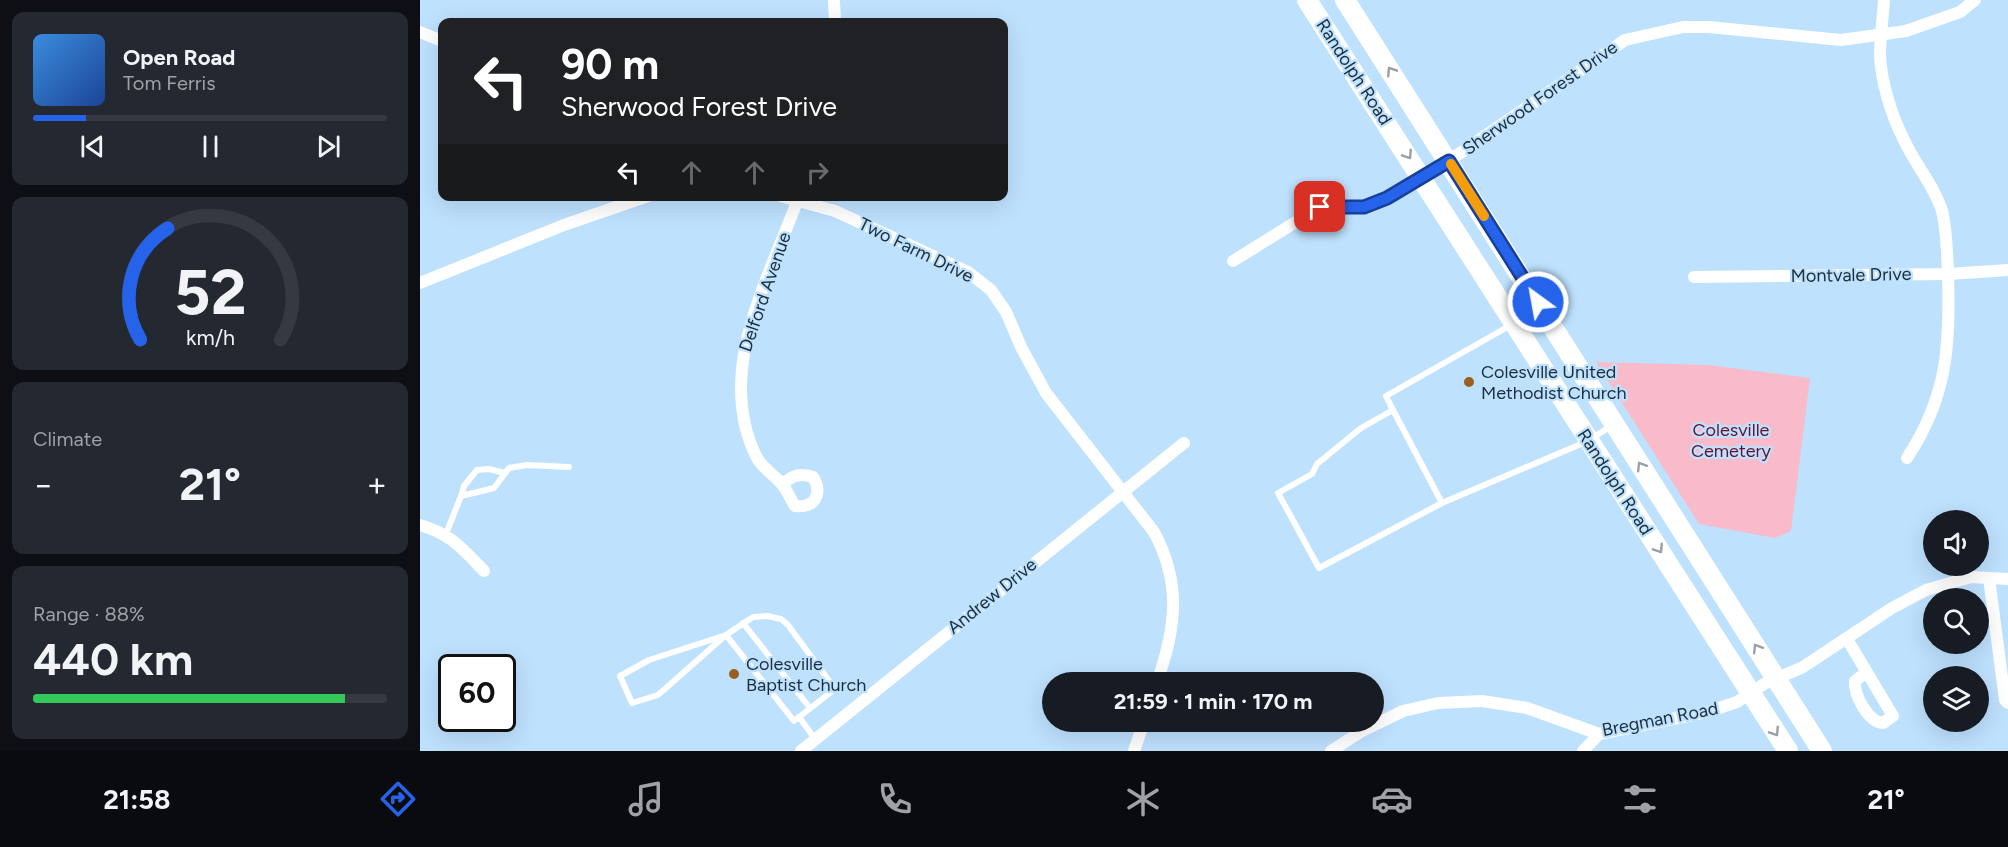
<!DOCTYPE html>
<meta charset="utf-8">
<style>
body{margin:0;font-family:Figtree,sans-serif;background:#242831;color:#f1f3f6;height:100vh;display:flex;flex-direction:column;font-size:22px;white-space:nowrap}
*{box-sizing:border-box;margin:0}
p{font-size:20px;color:#9ea1a6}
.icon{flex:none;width:33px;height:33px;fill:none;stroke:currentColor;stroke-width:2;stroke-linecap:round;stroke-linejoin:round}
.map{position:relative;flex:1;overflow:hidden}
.details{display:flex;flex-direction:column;gap:12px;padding:12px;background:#0d0f14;width:420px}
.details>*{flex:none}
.top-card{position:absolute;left:18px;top:18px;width:570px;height:183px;border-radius:12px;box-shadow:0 6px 24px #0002;background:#202124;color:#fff;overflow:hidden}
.buttons{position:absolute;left:1503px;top:510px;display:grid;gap:12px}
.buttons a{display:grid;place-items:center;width:66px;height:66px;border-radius:50%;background:#171b24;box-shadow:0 6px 24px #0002;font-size:30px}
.speed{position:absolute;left:18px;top:654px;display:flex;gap:12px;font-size:30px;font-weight:700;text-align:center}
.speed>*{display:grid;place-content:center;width:78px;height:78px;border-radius:50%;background:#171b24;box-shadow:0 6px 24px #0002;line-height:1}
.speed .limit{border:3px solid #111;border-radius:9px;background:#fff;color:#111}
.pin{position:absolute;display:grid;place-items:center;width:51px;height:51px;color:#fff;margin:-26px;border-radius:12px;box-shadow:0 3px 9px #0006}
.me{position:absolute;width:66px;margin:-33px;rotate:328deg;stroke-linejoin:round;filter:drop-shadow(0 0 4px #0008)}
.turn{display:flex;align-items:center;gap:21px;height:126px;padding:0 24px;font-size:27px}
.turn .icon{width:78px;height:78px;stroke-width:2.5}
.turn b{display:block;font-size:42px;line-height:51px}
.lanes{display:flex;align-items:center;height:57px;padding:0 24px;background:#0003;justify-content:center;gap:30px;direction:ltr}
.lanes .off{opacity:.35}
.big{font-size:45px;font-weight:700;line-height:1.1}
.details .tile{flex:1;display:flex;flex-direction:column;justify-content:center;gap:9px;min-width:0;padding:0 21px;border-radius:12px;background:#242831}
.details .dial{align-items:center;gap:0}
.dial svg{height:156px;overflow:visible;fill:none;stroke:#363941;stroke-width:7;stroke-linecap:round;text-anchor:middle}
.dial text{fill:#f1f3f6;stroke:none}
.song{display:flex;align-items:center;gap:18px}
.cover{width:72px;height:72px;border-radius:9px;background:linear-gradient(135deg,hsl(210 70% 55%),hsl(220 70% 35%))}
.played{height:6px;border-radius:3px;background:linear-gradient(90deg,#2563eb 15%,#363941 15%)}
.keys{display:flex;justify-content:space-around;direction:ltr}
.heat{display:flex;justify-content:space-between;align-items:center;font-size:33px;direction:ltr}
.charge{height:9px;border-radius:4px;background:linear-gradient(90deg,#34c759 88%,#363941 0)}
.trip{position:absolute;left:622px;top:672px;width:342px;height:60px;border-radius:30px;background:#171b24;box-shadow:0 6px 24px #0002;font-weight:700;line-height:60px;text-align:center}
.dock{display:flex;height:96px;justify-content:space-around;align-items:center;background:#090b0e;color:#9ea1a6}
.dock .icon{width:42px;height:42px}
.dock .active{color:#2563eb}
.dock b{font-size:27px;color:#f1f3f6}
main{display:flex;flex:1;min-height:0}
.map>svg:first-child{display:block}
.green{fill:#f9bbc9}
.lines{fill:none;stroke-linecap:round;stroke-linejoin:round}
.service{stroke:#fff;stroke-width:6}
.minor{stroke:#fff;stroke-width:12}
.primary{stroke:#fff;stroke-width:20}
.oneway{stroke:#99a0a7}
.route-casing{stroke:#184099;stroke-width:15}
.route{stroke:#2563eb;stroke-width:10}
.slow{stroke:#f59e0b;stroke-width:10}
.poi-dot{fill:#9a5f1f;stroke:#bee1fe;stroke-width:2}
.labels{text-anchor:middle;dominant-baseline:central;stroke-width:4.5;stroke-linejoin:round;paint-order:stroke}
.street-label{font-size:18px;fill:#1c2d3b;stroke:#bee1fe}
.poi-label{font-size:18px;fill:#1c2d3b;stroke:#bee1fe;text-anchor:start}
.park-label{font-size:18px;fill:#651131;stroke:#bee1fe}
</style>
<main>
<section class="details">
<div class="tile">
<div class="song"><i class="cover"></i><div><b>Open Road</b><p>Tom Ferris</p></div></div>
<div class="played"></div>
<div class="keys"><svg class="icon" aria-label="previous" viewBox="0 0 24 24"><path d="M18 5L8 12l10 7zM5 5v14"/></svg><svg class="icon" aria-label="pause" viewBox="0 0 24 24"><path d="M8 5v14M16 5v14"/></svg><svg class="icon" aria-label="next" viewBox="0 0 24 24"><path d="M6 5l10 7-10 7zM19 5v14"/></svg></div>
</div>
<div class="tile dial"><svg viewBox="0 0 100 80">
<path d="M14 69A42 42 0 1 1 86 69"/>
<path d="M14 69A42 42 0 0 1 28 12" stroke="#2563eb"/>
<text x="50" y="56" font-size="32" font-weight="700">52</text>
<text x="50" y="72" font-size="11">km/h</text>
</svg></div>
<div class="tile"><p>Climate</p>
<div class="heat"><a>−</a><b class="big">21°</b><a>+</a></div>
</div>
<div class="tile"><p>Range · 88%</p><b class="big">440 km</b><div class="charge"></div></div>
</section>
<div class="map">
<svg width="1588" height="751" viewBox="0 0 1588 751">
<rect width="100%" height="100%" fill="#bee1fe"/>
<!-- green -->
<polygon class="green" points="1176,362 1289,365 1390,378 1371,531 1355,538 1279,524"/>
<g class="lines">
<!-- service -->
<g class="service">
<polyline points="973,410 941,428 897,464 892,474 858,493 899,568 1022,503 973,410 966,396 1091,325"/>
<polyline points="41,496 44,486 57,470 69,469 85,473"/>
<polyline points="1022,503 1168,441 1191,426"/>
<polyline points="26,534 41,496 74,488 89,468 107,465 149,467"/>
<polygon points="347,616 361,619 368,625 415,689 374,721 306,635 333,617"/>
<polyline points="323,623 390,708"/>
<polygon points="306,635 238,695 212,703 200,676 229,660"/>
<polyline points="379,717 395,739"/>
</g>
<!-- minor -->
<g class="minor">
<polyline points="414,0 415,22"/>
<path d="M1464 0C1463 18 1460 37 1460 55 1461 81 1471 114 1483 138 1494 163 1514 185 1522 211 1527 231 1527 254 1528 274 1530 345 1528 396 1487 458"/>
<polyline points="0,32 22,41"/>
<path d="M360 196 415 211 548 272 571 290 586 312 601 347 626 393 734 532C762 584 756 628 737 682"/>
<polyline points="813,261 900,207 911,205 944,207 967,199 1014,171 1205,40 1263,27 1289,27 1421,40 1486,31 1540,12 1555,0"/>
<polyline points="1274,277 1528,274 1588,270"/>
<polyline points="0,283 144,225 228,196"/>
<path d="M363 484C373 475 380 473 393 477 403 493 395 509 375 506 370 499 367 489 361 483 353 474 342 468 336 456 294 369 350 278 379 196"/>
<path d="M0 525C31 534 42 548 64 571"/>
<polyline points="1569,578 1585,700 1588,703"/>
<path d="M1427 639 1473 716 1463 723C1448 722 1434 695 1435 681L1447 672"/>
<polyline points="381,751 764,443"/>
<polyline points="714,751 724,722"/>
<polyline points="911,751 942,731 983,711 1018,703 1062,701 1107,708 1179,734 1287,712 1317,702 1344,684 1383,667 1472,608 1506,590 1551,577 1588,579"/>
<polyline points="1163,751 1179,734"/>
</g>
<!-- primary -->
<g class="primary">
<polyline points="887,0 1368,751"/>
<polyline points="925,0 1402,751"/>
</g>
</g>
<!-- one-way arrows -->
<defs><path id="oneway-chevron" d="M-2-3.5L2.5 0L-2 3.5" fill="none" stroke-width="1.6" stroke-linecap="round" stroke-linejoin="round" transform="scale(1.5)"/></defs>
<g class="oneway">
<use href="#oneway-chevron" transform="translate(971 71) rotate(-123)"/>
<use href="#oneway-chevron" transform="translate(988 155) rotate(57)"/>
<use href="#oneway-chevron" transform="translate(1221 466) rotate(-122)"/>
<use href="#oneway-chevron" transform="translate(1239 549) rotate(57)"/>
<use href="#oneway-chevron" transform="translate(1337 648) rotate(-122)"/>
<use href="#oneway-chevron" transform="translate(1355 732) rotate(57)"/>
</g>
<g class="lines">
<defs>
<polyline id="route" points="900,207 944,207 967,198 1029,161 1118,302"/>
</defs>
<!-- route casing -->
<use href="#route" class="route-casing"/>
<!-- route -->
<use href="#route" class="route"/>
<!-- slow -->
<polyline class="slow" points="1031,164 1064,216"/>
</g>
<!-- markers -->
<g class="poi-dot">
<circle cx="1049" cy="382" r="6"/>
<circle cx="314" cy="674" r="6"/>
</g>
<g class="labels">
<!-- street labels -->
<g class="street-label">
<text transform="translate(934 72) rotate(57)">Randolph Road</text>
<text transform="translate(1120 98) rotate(-35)">Sherwood Forest Drive</text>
<text transform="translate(496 250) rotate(26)">Two Farm Drive</text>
<text transform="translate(1431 275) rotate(-1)">Montvale Drive</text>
<text transform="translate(345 292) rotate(-71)">Delford Avenue</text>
<text transform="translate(1195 482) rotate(57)">Randolph Road</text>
<text transform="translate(572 596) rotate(-39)">Andrew Drive</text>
<text transform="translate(1240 719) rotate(-11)">Bregman Road</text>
</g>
<!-- poi labels -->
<g class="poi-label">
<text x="1061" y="372">Colesville United<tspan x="1061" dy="21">Methodist Church</tspan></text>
<text x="326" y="664">Colesville<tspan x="326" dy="21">Baptist Church</tspan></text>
</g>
<!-- park labels -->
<g class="park-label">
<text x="1311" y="430">Colesville<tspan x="1311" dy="21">Cemetery</tspan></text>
</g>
</g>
</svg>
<div class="buttons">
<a><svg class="icon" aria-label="sound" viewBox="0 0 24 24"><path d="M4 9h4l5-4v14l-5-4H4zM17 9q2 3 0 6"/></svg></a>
<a><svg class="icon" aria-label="search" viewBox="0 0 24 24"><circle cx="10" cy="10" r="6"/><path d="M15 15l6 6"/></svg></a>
<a><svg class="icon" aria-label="layers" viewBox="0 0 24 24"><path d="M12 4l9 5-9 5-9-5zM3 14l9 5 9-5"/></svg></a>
</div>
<div class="speed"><div class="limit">60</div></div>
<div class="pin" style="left:900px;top:207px;background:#d93025"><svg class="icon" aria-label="arrive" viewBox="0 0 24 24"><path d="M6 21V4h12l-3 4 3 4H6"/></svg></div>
<svg class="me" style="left:1118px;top:302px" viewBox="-20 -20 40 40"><circle r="17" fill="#2563eb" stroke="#fff" stroke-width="3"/><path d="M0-11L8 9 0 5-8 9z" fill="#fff"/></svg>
<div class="trip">21:59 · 1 min · 170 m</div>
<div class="top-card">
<div class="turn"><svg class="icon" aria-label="left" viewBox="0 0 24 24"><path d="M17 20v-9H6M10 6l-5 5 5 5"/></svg><div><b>90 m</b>Sherwood Forest Drive</div></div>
<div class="lanes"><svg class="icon" aria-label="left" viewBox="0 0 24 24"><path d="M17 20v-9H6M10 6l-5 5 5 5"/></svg><svg class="icon off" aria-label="ahead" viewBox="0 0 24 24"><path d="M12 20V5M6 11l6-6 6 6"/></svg><svg class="icon off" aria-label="ahead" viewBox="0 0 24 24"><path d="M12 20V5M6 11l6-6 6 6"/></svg><svg class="icon off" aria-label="right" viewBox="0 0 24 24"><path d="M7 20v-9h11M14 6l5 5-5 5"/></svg></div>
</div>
</div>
</main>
<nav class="dock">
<b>21:58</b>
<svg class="icon active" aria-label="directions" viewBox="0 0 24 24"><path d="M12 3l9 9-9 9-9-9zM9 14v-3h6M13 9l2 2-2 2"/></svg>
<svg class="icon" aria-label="music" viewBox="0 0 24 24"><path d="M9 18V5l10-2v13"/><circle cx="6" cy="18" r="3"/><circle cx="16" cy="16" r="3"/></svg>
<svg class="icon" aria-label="phone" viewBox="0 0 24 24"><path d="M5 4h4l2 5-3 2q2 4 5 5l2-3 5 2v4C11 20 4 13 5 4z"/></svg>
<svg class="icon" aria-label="climate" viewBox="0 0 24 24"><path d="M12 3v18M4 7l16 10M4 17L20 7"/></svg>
<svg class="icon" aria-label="car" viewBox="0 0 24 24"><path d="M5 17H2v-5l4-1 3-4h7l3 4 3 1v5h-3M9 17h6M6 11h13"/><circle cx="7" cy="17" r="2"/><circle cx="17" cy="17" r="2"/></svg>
<svg class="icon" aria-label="filters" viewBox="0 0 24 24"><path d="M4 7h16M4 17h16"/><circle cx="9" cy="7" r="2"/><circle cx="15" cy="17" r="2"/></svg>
<b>21°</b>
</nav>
